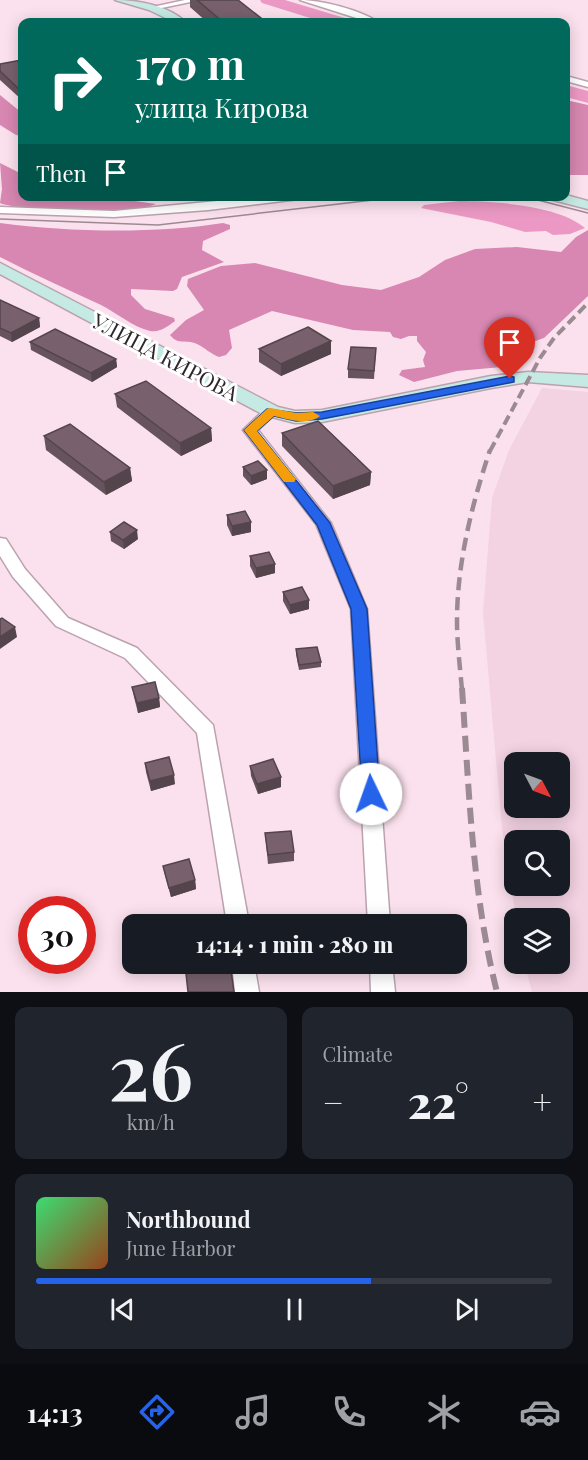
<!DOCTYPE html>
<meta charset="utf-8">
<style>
body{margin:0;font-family:"Playfair Display",serif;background:#20242c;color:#f1f3f6;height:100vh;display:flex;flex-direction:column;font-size:22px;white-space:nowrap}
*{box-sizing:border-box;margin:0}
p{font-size:20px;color:#9ea1a6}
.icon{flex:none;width:33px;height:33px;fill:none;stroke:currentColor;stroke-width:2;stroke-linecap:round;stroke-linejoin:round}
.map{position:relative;height:992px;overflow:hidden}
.details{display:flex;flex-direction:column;gap:15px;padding:15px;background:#0d0f14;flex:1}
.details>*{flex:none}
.top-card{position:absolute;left:18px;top:18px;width:552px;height:183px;border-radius:12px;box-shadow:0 3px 15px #0003;background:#00695c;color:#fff;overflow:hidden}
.needle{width:39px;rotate:131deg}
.tools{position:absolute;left:504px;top:752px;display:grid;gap:12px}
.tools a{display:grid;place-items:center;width:66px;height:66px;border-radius:12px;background:#171b24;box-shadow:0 3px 15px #0003;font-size:30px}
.speed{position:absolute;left:18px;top:896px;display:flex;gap:12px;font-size:30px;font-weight:700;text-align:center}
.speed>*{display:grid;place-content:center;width:78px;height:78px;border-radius:50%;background:#171b24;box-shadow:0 3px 15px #0003;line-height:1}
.speed .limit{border:9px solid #d22;background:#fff;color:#111}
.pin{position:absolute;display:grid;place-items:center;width:51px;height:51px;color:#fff;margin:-62px -26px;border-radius:50% 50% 50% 0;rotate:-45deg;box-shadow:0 0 6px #0007}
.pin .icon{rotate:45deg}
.me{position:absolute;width:66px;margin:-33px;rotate:357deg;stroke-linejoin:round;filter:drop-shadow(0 0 4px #0008)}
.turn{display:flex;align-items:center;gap:21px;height:126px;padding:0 18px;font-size:27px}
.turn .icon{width:78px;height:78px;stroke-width:2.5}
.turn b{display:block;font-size:42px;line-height:51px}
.then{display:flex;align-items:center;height:57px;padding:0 18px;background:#0003;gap:12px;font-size:22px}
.big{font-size:45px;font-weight:800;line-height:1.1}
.details .tile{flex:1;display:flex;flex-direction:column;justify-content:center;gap:9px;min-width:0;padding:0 21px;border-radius:12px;background:#20242c}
.details .dial{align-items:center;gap:0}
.dial b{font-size:78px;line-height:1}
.song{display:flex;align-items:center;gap:18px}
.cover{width:72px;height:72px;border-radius:9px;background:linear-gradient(135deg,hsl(140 70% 55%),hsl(20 70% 35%))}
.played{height:6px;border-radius:3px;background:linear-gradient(90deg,#2563eb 65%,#363941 65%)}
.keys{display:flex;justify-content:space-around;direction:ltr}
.heat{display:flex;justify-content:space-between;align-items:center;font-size:33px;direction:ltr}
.details .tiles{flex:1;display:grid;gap:15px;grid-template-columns:1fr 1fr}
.tile:last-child{grid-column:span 2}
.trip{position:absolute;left:122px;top:914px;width:345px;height:60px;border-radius:12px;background:#171b24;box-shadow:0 3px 15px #0003;font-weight:800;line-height:60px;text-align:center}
.tabs{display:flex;height:96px;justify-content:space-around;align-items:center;background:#090b0e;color:#9ea1a6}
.tabs .icon{width:42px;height:42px}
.tabs .on{color:#2563eb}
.tabs b{font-size:27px;color:#f1f3f6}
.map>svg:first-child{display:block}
.built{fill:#f3d2e2;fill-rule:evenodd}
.forest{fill:#d787b1}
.water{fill:#eb99c4}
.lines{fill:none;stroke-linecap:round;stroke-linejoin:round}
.river{fill:#eb99c4;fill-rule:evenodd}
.street-casing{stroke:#bba2ae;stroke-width:3}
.secondary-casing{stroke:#bba2ae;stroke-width:3}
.street{fill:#fff;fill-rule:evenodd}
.secondary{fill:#c5eae3;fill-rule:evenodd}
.tram{stroke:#9c8a92;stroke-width:1.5}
.rail-far2{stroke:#9c8a92;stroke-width:4;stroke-dasharray:10 5;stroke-linecap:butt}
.rail-far1{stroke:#9c8a92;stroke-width:4.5;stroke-dasharray:13 7;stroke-linecap:butt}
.rail{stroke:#9c8a92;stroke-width:6;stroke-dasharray:16 8;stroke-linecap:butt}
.wall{fill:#67535d}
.shaded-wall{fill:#54444c}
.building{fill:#78616c;stroke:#54444c;stroke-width:1.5}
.route{fill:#2563eb;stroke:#184099;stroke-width:1.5}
.slow{fill:#f59e0b}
.labels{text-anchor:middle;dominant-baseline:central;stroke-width:6;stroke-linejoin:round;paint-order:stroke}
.street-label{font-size:21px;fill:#2f262a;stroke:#fff}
</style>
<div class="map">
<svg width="588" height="992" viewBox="0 0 588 992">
<rect width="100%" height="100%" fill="#fbe1ed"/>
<!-- built -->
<path class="built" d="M542 388 588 392V992H532L524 963H560V918H516L502 828 483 613 492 498 509 450ZM514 762H560V807H514ZM514 840H560V885H514Z"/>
<!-- forest -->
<g class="forest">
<polygon points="0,95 22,113 22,136 16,135 0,125"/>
<polygon points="566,100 588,105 588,175 566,175 566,144 568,143 569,136 566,134"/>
<path d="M0 163 22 174V196L107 197 156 204C137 214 21 212 0 203L2 189Z"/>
<path d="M0 223C69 232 154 234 223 223L230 225V229L203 241 202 250 224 262 182 277 177 289 173 291 131 289V295L145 309 174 318 175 321C168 326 160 333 150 331 133 327 117 313 101 305 67 289 33 274 0 257Z"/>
<path d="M588 230V296L544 338 527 344 509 364 502 367 457 371 414 382 399 375 402 370 425 367 423 360 426 352 417 341V336H409L401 339 393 337 390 332 353 330 272 311 229 330 232 348 226 355 219 357C211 354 205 348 197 344 188 339 178 346 170 335L186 320 204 310 187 286 188 279 221 266 255 263 342 285 381 290 419 277 445 260 475 249 517 247 561 252 576 237Z"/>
</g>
<!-- water -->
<path class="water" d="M459 201C492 201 559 205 585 228L570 234 553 235 546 231 525 232 491 222 421 208 424 205Z"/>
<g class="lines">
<!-- river -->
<g class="river">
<polygon points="260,0 285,0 345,18 347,22 323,22 262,3"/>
<polygon points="566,85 588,91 588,103 566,97"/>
</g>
<defs>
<g id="street">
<polygon points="185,0 200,0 152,10 148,8"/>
<path d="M300 0C321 0 360 10 378 22H369Z"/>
<polygon points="566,76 588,82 588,87 566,81"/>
<polygon points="270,196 304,196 299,199 208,210 114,217 0,213 0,207 114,211"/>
<polygon points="271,407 278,411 258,430 331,523 367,609 390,924 368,924 351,609 316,524 243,430 266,408"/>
<polygon points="0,538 6,539 25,569 68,618 137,648 213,725 249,924 227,924 197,733 125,658 56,626 13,577 0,556"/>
<polygon points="232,963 254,963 259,992 235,992"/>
<polygon points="370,963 392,963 395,992 371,992"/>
</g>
<g id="secondary">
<path d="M115 0C139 0 168 6 186 22H174L149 10Z"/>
<polygon points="566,195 588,201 588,209 549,199 547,196"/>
<polygon points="0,263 278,407 295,411 322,410 491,376 528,372 588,375 588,387 528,382 491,388 322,422 295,423 264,415 0,274"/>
</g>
</defs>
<!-- street casing -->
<use href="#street" class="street-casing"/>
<!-- secondary casing -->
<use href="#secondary" class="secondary-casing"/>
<!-- street -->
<use href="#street" class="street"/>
<!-- secondary -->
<use href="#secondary" class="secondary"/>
<!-- tram -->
<g class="tram">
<polyline points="509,196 534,199 588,213"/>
<polyline points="0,219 158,225 408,196"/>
</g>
<!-- rail-far2 -->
<polyline class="rail-far2" points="490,451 540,358 554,338 588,303"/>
<!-- rail-far1 -->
<path class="rail-far1" d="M462 690C460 667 457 643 457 621 457 563 472 504 490 450"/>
<!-- rail -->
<path class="rail" d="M462 688C469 789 472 894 497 992"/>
</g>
<!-- wall -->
<g class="wall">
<polygon points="190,0 238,0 266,22 207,22 190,7"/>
<polygon points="22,60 22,100 0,80 0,64"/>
<polygon points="0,300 39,318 40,327 12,342 0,336"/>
<polygon points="331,341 331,354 281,376 259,362 259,349"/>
<polygon points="30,342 116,359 117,367 92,382 31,350"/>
<polygon points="376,348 374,379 348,378 348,369"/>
<polygon points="115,394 211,428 212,441 181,456 117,407"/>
<polygon points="282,433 371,472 370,485 333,499 282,446"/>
<polygon points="44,436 130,468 132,481 106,495 46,450"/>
<polygon points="243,467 267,470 267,479 251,485 243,476"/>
<polygon points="227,515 251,522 251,532 232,536 227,525"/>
<polygon points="110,532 138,539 124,549 111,541"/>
<polygon points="250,556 275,564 275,573 256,578 250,566"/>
<polygon points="283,592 309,609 290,614 283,601"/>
<polygon points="296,649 321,662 321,667 299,670 296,654"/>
<polygon points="132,687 159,698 160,707 138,713 134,697"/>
<polygon points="145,763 175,784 151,791 146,772"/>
<polygon points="250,766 281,787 258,794 251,776"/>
<polygon points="265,833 294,852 294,861 268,864"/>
<polygon points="163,866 195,880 196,889 171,897 165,875"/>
</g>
<!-- shaded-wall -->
<g class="shaded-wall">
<polygon points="39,318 40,327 12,342 11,333"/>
<polygon points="331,341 331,354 281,376 281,364"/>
<polygon points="116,359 117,367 92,382 91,373"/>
<polygon points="211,428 212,441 181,456 180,443"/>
<polygon points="130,468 132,481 106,495 104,482"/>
<polygon points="267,470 267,479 251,485 251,476"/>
<polygon points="371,472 370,485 333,499 333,486"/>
<polygon points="251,522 251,532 232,536 232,526"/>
<polygon points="137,530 138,539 124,549 123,540"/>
<polygon points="275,564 275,573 256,578 256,568"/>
<polygon points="309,600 309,609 290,614 290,605"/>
<polygon points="15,627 17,637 0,649 0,637"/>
<polygon points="159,698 160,707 138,713 137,703"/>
<polygon points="174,775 175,784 151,791 150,781"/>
<polygon points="281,777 281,787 258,794 257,784"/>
<polygon points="195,880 196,889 171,897 169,888"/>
</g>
<!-- building -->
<g class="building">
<polygon points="197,0 238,0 266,22 223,22"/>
<polygon points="22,60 22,92 0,71 0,64"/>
<polygon points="0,300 39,318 11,333 0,328"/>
<polygon points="308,327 331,341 281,364 259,349"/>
<polygon points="55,329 116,359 91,373 30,342"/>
<polygon points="351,347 376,348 374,371 348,369"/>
<polygon points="146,381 211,428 180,443 115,394"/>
<polygon points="318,421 371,472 333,486 282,433"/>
<polygon points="70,424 130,468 104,482 44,436"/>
<polygon points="258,461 267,470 251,476 243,467"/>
<polygon points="245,511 251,522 232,526 227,515"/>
<polygon points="124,522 137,530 123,540 110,532"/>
<polygon points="269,552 275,564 256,568 250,556"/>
<polygon points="302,587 309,600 290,605 283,592"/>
<polygon points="2,618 15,627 0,637 0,619"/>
<polygon points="317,647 321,662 299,665 296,649"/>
<polygon points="155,682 159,698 137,703 132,687"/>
<polygon points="169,757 174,775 150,781 145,763"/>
<polygon points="273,759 281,777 257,784 250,766"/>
<polygon points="291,831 294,852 268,855 265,833"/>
<polygon points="189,859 195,880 169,888 163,866"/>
<polygon points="191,963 230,963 234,992 188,992 185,964"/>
</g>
<!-- route -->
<polygon class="route" points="510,376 514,377 514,382 322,419 296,421 274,416 257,431 330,523 367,609 380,794 377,799 371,802 364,799 362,794 351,609 317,525 244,430 267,409 296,413 322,412"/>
<!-- slow -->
<path class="slow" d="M271 408 296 413 313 412 320 416C308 426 287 419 274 416L257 431 294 477 296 479 294 482H284L244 430 267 409Z"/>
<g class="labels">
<!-- street labels -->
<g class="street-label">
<text transform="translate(166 356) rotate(28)">УЛИЦА КИРОВА</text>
</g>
</g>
</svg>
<div class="tools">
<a><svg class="needle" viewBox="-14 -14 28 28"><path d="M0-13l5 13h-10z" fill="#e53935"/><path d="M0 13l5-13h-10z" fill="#9ea1a6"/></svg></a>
<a><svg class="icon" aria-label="search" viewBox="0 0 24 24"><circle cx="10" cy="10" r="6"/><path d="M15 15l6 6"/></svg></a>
<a><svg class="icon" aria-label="layers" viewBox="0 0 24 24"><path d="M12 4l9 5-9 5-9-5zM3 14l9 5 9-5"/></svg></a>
</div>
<div class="speed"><div class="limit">30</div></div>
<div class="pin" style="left:510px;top:379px;background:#d93025"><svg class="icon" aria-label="arrive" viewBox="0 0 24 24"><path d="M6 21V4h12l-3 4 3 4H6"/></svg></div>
<svg class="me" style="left:371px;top:794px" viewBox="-20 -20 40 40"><circle r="19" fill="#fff"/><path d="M0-13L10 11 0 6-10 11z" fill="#2563eb"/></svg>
<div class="trip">14:14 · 1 min · 280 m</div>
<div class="top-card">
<div class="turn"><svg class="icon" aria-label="right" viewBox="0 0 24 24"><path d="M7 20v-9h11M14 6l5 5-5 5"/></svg><div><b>170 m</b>улица Кирова</div></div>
<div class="then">Then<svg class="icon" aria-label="arrive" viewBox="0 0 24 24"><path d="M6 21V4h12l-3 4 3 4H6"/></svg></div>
</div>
</div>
<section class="details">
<div class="tiles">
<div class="tile dial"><b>26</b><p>km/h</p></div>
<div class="tile"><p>Climate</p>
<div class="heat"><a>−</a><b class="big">22°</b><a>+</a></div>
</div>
<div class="tile">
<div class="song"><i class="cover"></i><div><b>Northbound</b><p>June Harbor</p></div></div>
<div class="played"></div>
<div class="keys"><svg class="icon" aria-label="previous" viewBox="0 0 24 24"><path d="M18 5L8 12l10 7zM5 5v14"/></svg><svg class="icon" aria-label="pause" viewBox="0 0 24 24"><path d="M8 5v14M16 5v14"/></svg><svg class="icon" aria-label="next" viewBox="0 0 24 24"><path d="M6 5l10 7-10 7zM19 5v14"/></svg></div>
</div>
</div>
</section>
<nav class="tabs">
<b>14:13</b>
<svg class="icon on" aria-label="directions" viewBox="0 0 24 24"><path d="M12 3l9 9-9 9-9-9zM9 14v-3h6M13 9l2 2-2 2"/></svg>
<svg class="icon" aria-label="music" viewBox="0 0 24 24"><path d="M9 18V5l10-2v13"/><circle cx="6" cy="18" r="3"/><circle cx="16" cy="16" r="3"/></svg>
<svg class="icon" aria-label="phone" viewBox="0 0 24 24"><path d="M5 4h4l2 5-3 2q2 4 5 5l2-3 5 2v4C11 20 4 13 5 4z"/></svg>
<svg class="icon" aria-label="climate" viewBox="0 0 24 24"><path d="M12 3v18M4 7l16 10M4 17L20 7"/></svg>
<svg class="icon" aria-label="car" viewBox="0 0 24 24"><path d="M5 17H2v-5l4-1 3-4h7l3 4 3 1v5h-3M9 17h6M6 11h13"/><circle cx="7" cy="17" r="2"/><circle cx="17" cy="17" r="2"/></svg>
</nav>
